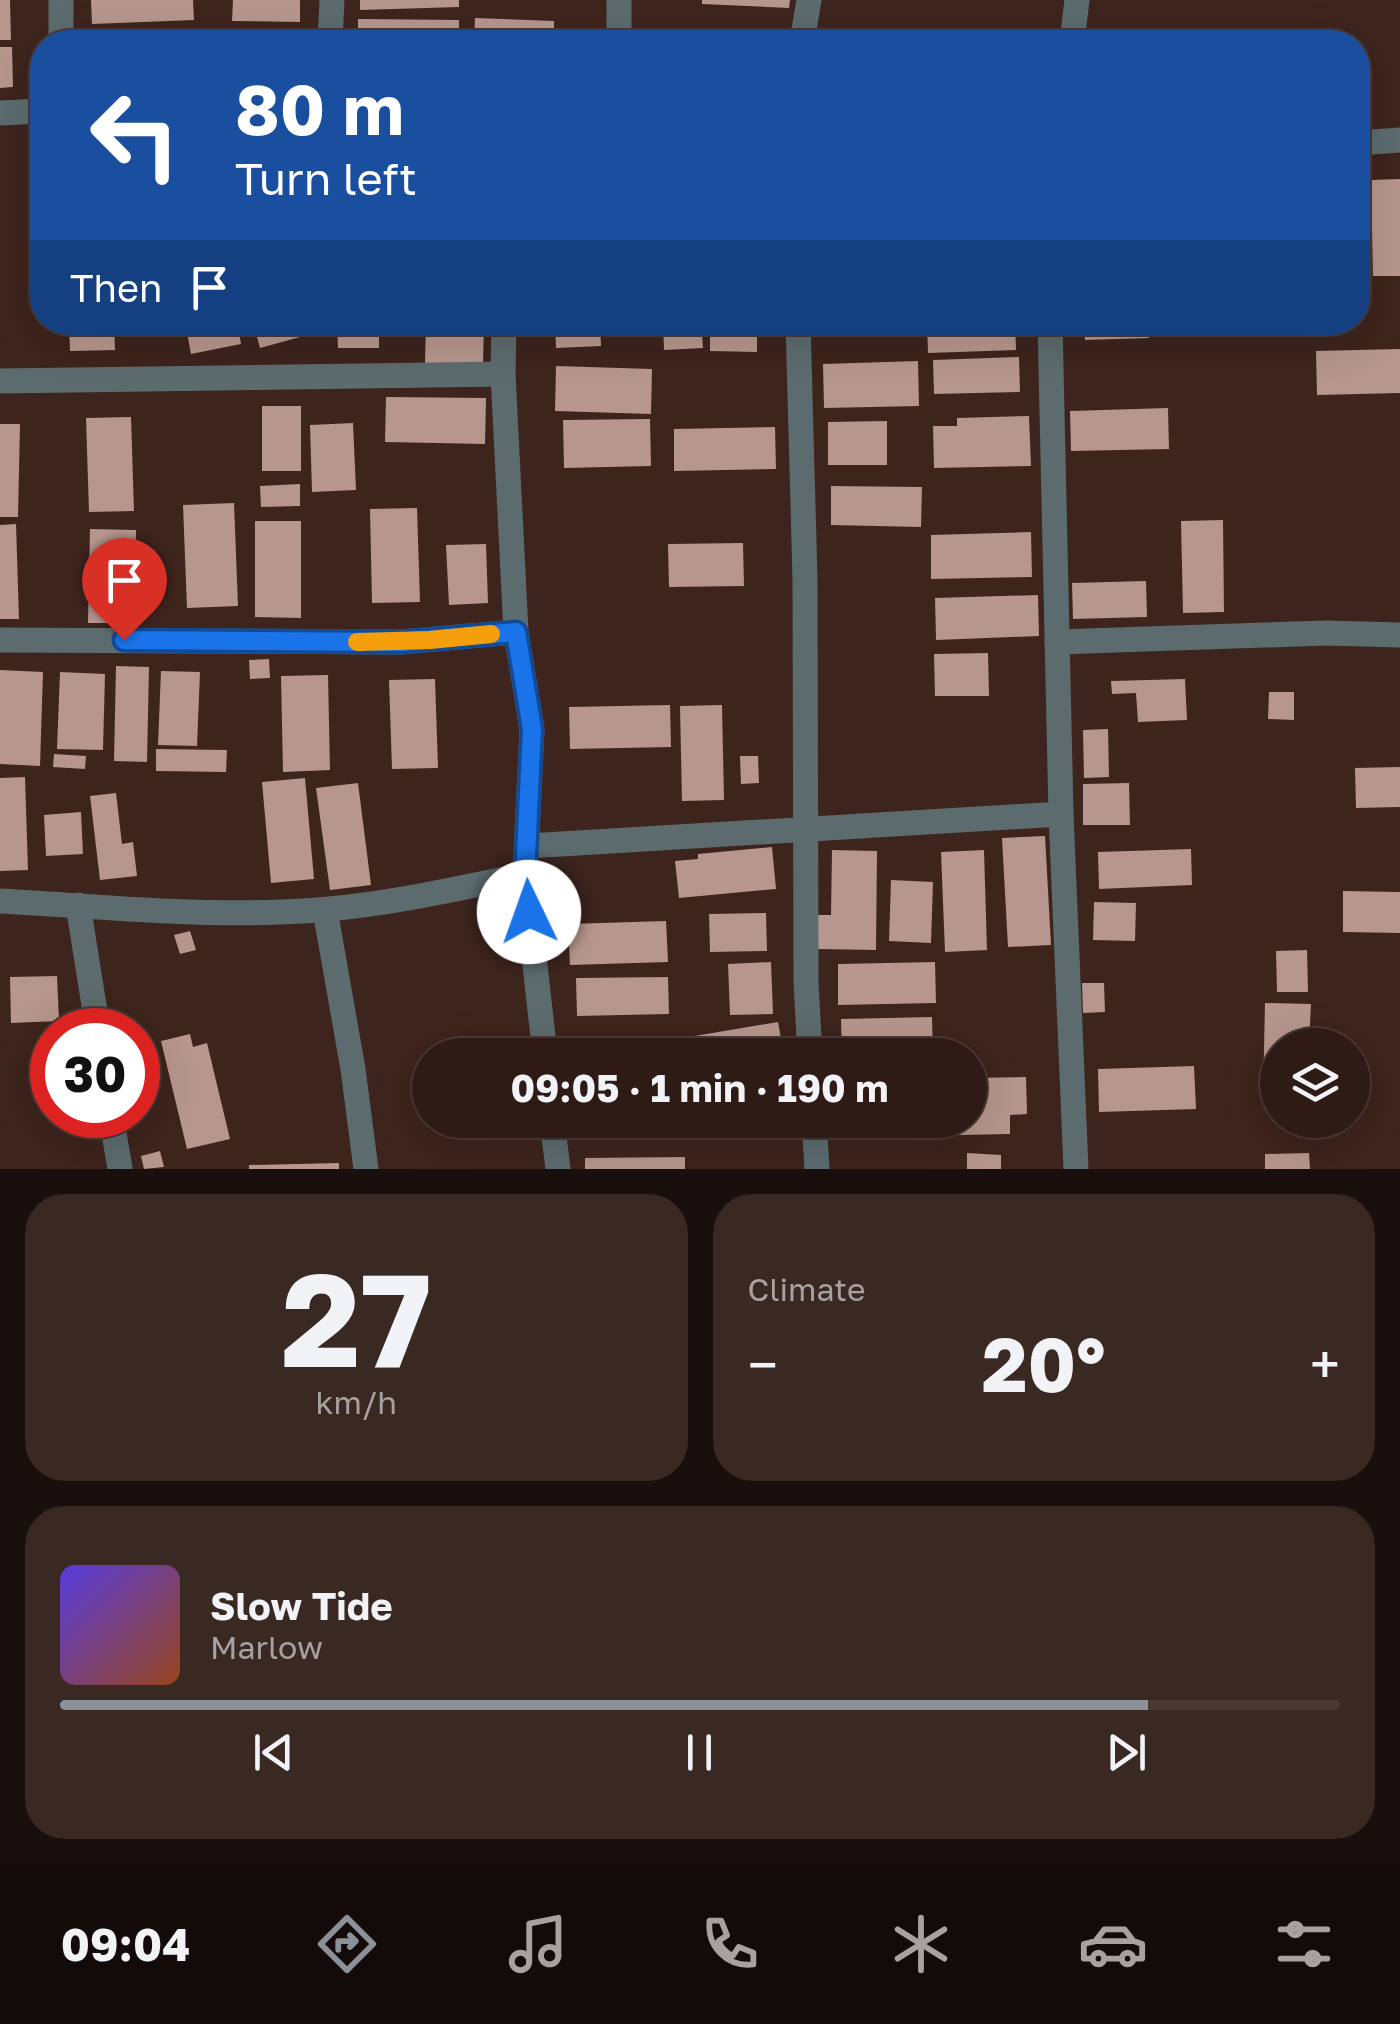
<!DOCTYPE html>
<meta charset="utf-8">
<style>
body{margin:0;font-family:"Golos Text",sans-serif;background:#3a2823;color:#f1f3f6;height:100vh;display:flex;flex-direction:column;font-size:38px;white-space:nowrap}
*{box-sizing:border-box;margin:0}
p{font-size:32px;color:#a7a1a1}
.icon{flex:none;width:55px;height:55px;fill:none;stroke:currentColor;stroke-width:2;stroke-linecap:round;stroke-linejoin:round}
.map{position:relative;height:1169px;overflow:hidden}
.panel{display:flex;flex-direction:column;gap:25px;padding:25px;background:#190f0c;flex:1}
.panel>*{flex:none}
.top-card{position:absolute;left:30px;top:30px;width:1340px;height:305px;border-radius:40px;box-shadow:0 10px 40px #0002,0 0 0 2px #493935;background:#1a4fa0;color:#fff;overflow:hidden}
.controls{position:absolute;left:1260px;top:1028px;display:grid;gap:20px}
.controls a{display:grid;place-items:center;width:110px;height:110px;border-radius:50%;background:#2e1b16;box-shadow:0 10px 40px #0002,0 0 0 2px #493935;font-size:50px}
.speed{position:absolute;left:30px;top:1008px;display:flex;gap:20px;font-size:50px;font-weight:700;text-align:center}
.speed>*{display:grid;place-content:center;width:130px;height:130px;border-radius:50%;background:#2e1b16;box-shadow:0 10px 40px #0002,0 0 0 2px #493935;line-height:1}
.speed .limit{border:15px solid #d22;background:#fff;color:#111}
.pin{position:absolute;display:grid;place-items:center;width:85px;height:85px;color:#fff;margin:-102px -42px;border-radius:50% 50% 50% 0;rotate:-45deg;box-shadow:0 0 10px #0007}
.pin .icon{rotate:45deg}
.me{position:absolute;width:110px;margin:-55px;rotate:357deg;stroke-linejoin:round;filter:drop-shadow(0 0 8px #0008)}
.turn{display:flex;align-items:center;gap:35px;height:210px;padding:0 40px;font-size:45px}
.turn .icon{width:130px;height:130px;stroke-width:2.5}
.turn b{display:block;font-size:70px;line-height:85px}
.then{display:flex;align-items:center;height:95px;padding:0 40px;background:#0003;gap:20px;font-size:38px}
.big{font-size:75px;font-weight:700;line-height:1.1}
.panel .widget{flex:1;display:flex;flex-direction:column;justify-content:center;gap:15px;min-width:0;padding:0 35px;border-radius:40px;background:#3a2823}
.panel .dial{align-items:center;gap:0}
.dial b{font-size:130px;line-height:1}
.song{display:flex;align-items:center;gap:30px}
.cover{width:120px;height:120px;border-radius:15px;background:linear-gradient(135deg,hsl(250 70% 55%),hsl(20 70% 35%))}
.played{height:10px;border-radius:5px;background:linear-gradient(90deg,#8c9099 85%,#493935 85%)}
.keys{display:flex;justify-content:space-around;direction:ltr}
.heat{display:flex;justify-content:space-between;align-items:center;font-size:55px;direction:ltr}
.panel .tiles{flex:1;display:grid;gap:25px;grid-template-columns:1fr 1fr}
.widget:last-child{grid-column:span 2}
.trip{position:absolute;left:412px;top:1038px;width:575px;height:100px;border-radius:50px;background:#2e1b16;box-shadow:0 10px 40px #0002,0 0 0 2px #493935;font-weight:700;line-height:100px;text-align:center}
.tabs{display:flex;height:160px;justify-content:space-around;align-items:center;background:#120b09;color:#a7a1a1}
.tabs .icon{width:70px;height:70px}
.tabs .active{color:#8c9099}
.tabs b{font-size:45px;color:#f1f3f6}
.map>svg:first-child{display:block}
.building{fill:#b6968d}
.lines{fill:none;stroke-linecap:round;stroke-linejoin:round}
.minor{stroke:#5c6b6e;stroke-width:25}
.route-casing{stroke:#114b97;stroke-width:25}
.route{stroke:#1a73e8;stroke-width:18}
.slow{stroke:#f59e0b;stroke-width:18}
</style>
<div class="map">
<svg width="1400" height="1169" viewBox="0 0 1400 1169">
<rect width="100%" height="100%" fill="#3d241d"/>
<!-- building -->
<g class="building">
<polygon points="0,0 10,0 11,40 0,40"/>
<polygon points="91,0 193,0 194,20 92,24"/>
<polygon points="233,0 300,0 300,22 232,21"/>
<polygon points="360,0 459,0 459,7 360,10"/>
<polygon points="702,0 790,0 789,8 702,4"/>
<polygon points="475,18 554,21 554,42 474,42"/>
<polygon points="358,19 459,20 459,42 358,42"/>
<polygon points="1124,31 1124,42 1097,42 1097,32"/>
<polygon points="125,32 152,33 151,42 124,42"/>
<polygon points="300,33 301,42 200,42 200,35"/>
<polygon points="855,36 952,38 952,42 855,42"/>
<polygon points="0,47 12,47 13,87 0,88"/>
<polygon points="1400,179 1400,276 1373,276 1371,180"/>
<polygon points="1358,239 1361,239 1362,268 1358,268"/>
<polygon points="69,322 114,322 115,350 70,351"/>
<polygon points="185,322 237,322 241,344 191,354"/>
<polygon points="253,322 296,322 300,337 260,348"/>
<polygon points="337,322 379,322 379,348 338,348"/>
<polygon points="426,322 484,322 483,364 425,363"/>
<polygon points="555,322 600,322 601,346 556,348"/>
<polygon points="663,322 701,322 703,348 664,350"/>
<polygon points="710,322 757,322 757,352 710,351"/>
<polygon points="927,322 1015,322 1016,350 928,353"/>
<polygon points="1084,322 1148,322 1149,338 1085,340"/>
<polygon points="1400,349 1400,393 1317,395 1316,351"/>
<polygon points="1019,357 1020,392 934,394 933,360"/>
<polygon points="918,361 919,406 824,408 823,364"/>
<polygon points="556,366 652,369 651,414 555,411"/>
<polygon points="386,397 486,398 485,444 385,442"/>
<rect x="262" y="406" width="39" height="65"/>
<polygon points="1168,408 1169,449 1071,451 1070,411"/>
<polygon points="1029,416 1031,466 934,468 933,426 957,426 957,418"/>
<polygon points="131,417 134,511 89,512 86,418"/>
<polygon points="650,419 651,466 564,468 563,420"/>
<polygon points="887,421 887,465 828,465 828,422"/>
<polygon points="353,423 356,490 312,492 310,425"/>
<polygon points="0,424 20,424 18,517 0,517"/>
<polygon points="775,427 776,469 674,471 674,429"/>
<polygon points="300,484 300,506 261,507 260,486"/>
<polygon points="831,486 922,487 921,527 831,525"/>
<polygon points="234,503 238,606 187,608 183,505"/>
<polygon points="417,508 420,602 372,603 370,509"/>
<polygon points="1223,520 1224,612 1183,613 1181,521"/>
<polygon points="255,521 301,521 301,618 255,617"/>
<polygon points="16,524 19,619 0,619 0,525"/>
<polygon points="90,529 136,530 134,623 88,623"/>
<polygon points="1031,532 1032,577 931,579 931,535"/>
<polygon points="743,543 744,586 669,587 668,544"/>
<polygon points="486,544 488,603 449,605 446,545"/>
<polygon points="1146,581 1147,617 1073,619 1072,583"/>
<polygon points="1038,595 1039,636 936,640 935,598"/>
<polygon points="988,653 989,696 935,696 934,654"/>
<polygon points="269,659 270,678 250,679 249,660"/>
<polygon points="116,666 149,667 147,762 114,761"/>
<polygon points="0,670 43,672 40,766 0,764"/>
<polygon points="161,671 200,672 197,746 158,745"/>
<polygon points="60,672 105,674 103,750 57,749"/>
<polygon points="328,675 330,770 283,772 281,676"/>
<polygon points="435,679 438,768 392,769 389,680"/>
<polygon points="1185,679 1187,720 1138,722 1136,693 1112,694 1111,681"/>
<polygon points="1269,692 1294,692 1294,720 1268,719"/>
<polygon points="670,705 671,747 570,749 569,707"/>
<polygon points="722,705 724,800 682,801 680,706"/>
<polygon points="1108,729 1109,777 1084,778 1083,730"/>
<polygon points="156,749 227,750 226,772 156,771"/>
<polygon points="54,754 86,756 85,769 53,767"/>
<polygon points="740,756 758,756 759,783 741,784"/>
<polygon points="1400,767 1400,807 1356,808 1355,768"/>
<polygon points="25,777 28,870 0,871 0,778"/>
<polygon points="305,778 314,879 271,883 262,782"/>
<polygon points="358,783 371,885 330,890 316,788"/>
<polygon points="1129,783 1130,825 1083,825 1083,784"/>
<polygon points="116,793 122,844 133,842 137,876 100,880 90,796"/>
<polygon points="81,812 83,854 46,856 44,815"/>
<polygon points="1045,836 1051,945 1008,947 1002,838"/>
<polygon points="772,847 776,889 679,898 675,861 698,859 698,854"/>
<polygon points="1191,849 1192,885 1099,889 1098,852"/>
<polygon points="832,850 877,851 876,950 818,949 818,915 831,915"/>
<polygon points="984,850 987,950 945,952 941,852"/>
<polygon points="891,880 933,882 931,943 889,941"/>
<polygon points="1343,891 1400,892 1400,933 1343,932"/>
<polygon points="1094,902 1136,903 1135,941 1093,940"/>
<polygon points="766,913 767,951 710,952 709,914"/>
<polygon points="666,921 668,962 570,965 568,924"/>
<polygon points="190,931 196,950 180,954 174,935"/>
<polygon points="1307,950 1308,992 1277,992 1276,951"/>
<polygon points="771,962 773,1014 730,1015 728,964"/>
<polygon points="935,962 936,1003 838,1005 838,964"/>
<polygon points="57,976 59,1021 11,1023 10,977"/>
<polygon points="668,977 669,1014 577,1016 576,978"/>
<polygon points="1082,983 1104,983 1105,1012 1083,1013"/>
<polygon points="1265,1003 1311,1004 1309,1045 1278,1045 1278,1095 1263,1095"/>
<polygon points="932,1017 933,1055 842,1055 841,1019"/>
<polygon points="778,1022 784,1055 685,1055 683,1038"/>
<polygon points="190,1034 193,1047 207,1043 230,1139 187,1149 161,1041"/>
<polygon points="1194,1066 1196,1109 1099,1112 1098,1069"/>
<polygon points="1026,1077 1027,1114 1010,1115 1010,1134 959,1135 959,1120 970,1120 970,1078"/>
<polygon points="610,1120 674,1120 674,1138 610,1140"/>
<polygon points="689,1120 787,1120 787,1122 691,1137"/>
<polygon points="160,1151 164,1167 144,1169 141,1156"/>
<polygon points="967,1153 1001,1155 1001,1169 967,1169"/>
<polygon points="1309,1153 1310,1169 1265,1169 1265,1154"/>
<polygon points="685,1157 685,1169 585,1169 585,1158"/>
<polygon points="339,1163 339,1169 249,1169 249,1165"/>
</g>
<g class="lines">
<!-- minor -->
<g class="minor">
<polyline points="619,0 619,42"/>
<polyline points="61,42 61,0"/>
<polyline points="330,42 332,0"/>
<polyline points="802,42 809,0"/>
<polyline points="1072,42 1077,0"/>
<polyline points="0,113 42,111"/>
<polyline points="1358,143 1400,140"/>
<polyline points="504,322 503,374 516,632 532,729 525,875 545,1055"/>
<polyline points="798,322 805,579 806,983 810,1055"/>
<polyline points="1050,322 1061,814 1076,1169"/>
<polyline points="0,381 503,374"/>
<polyline points="0,640 401,642 516,632"/>
<polyline points="1057,642 1326,633 1400,635"/>
<polyline points="528,846 1061,814"/>
<path d="M0 901C109 907 220 919 329 909 395 903 460 888 525 875"/>
<polyline points="78,905 98,1030"/>
<polyline points="325,910 353,1069 366,1169"/>
<polyline points="111,1115 120,1169"/>
<polyline points="552,1120 558,1169"/>
<polyline points="814,1120 817,1169"/>
</g>
</g>
<g class="lines">
<defs>
<polyline id="route" points="124,640 401,642 516,632 532,729 525,876 529,912"/>
</defs>
<!-- route casing -->
<use href="#route" class="route-casing"/>
<!-- route -->
<use href="#route" class="route"/>
<!-- slow -->
<polyline class="slow" points="357,642 430,640 491,634"/>
</g>
</svg>
<div class="controls">
<a><svg class="icon" aria-label="layers" viewBox="0 0 24 24"><path d="M12 4l9 5-9 5-9-5zM3 14l9 5 9-5"/></svg></a>
</div>
<div class="speed"><div class="limit">30</div></div>
<div class="pin" style="left:124px;top:640px;background:#d93025"><svg class="icon" aria-label="arrive" viewBox="0 0 24 24"><path d="M6 21V4h12l-3 4 3 4H6"/></svg></div>
<svg class="me" style="left:529px;top:912px" viewBox="-20 -20 40 40"><circle r="19" fill="#fff"/><path d="M0-13L10 11 0 6-10 11z" fill="#1a73e8"/></svg>
<div class="trip">09:05 · 1 min · 190 m</div>
<div class="top-card">
<div class="turn"><svg class="icon" aria-label="left" viewBox="0 0 24 24"><path d="M17 20v-9H6M10 6l-5 5 5 5"/></svg><div><b>80 m</b>Turn left</div></div>
<div class="then">Then<svg class="icon" aria-label="arrive" viewBox="0 0 24 24"><path d="M6 21V4h12l-3 4 3 4H6"/></svg></div>
</div>
</div>
<section class="panel">
<div class="tiles">
<div class="widget dial"><b>27</b><p>km/h</p></div>
<div class="widget"><p>Climate</p>
<div class="heat"><a>−</a><b class="big">20°</b><a>+</a></div>
</div>
<div class="widget">
<div class="song"><i class="cover"></i><div><b>Slow Tide</b><p>Marlow</p></div></div>
<div class="played"></div>
<div class="keys"><svg class="icon" aria-label="previous" viewBox="0 0 24 24"><path d="M18 5L8 12l10 7zM5 5v14"/></svg><svg class="icon" aria-label="pause" viewBox="0 0 24 24"><path d="M8 5v14M16 5v14"/></svg><svg class="icon" aria-label="next" viewBox="0 0 24 24"><path d="M6 5l10 7-10 7zM19 5v14"/></svg></div>
</div>
</div>
</section>
<nav class="tabs">
<b>09:04</b>
<svg class="icon active" aria-label="directions" viewBox="0 0 24 24"><path d="M12 3l9 9-9 9-9-9zM9 14v-3h6M13 9l2 2-2 2"/></svg>
<svg class="icon" aria-label="music" viewBox="0 0 24 24"><path d="M9 18V5l10-2v13"/><circle cx="6" cy="18" r="3"/><circle cx="16" cy="16" r="3"/></svg>
<svg class="icon" aria-label="phone" viewBox="0 0 24 24"><path d="M5 4h4l2 5-3 2q2 4 5 5l2-3 5 2v4C11 20 4 13 5 4z"/></svg>
<svg class="icon" aria-label="climate" viewBox="0 0 24 24"><path d="M12 3v18M4 7l16 10M4 17L20 7"/></svg>
<svg class="icon" aria-label="car" viewBox="0 0 24 24"><path d="M5 17H2v-5l4-1 3-4h7l3 4 3 1v5h-3M9 17h6M6 11h13"/><circle cx="7" cy="17" r="2"/><circle cx="17" cy="17" r="2"/></svg>
<svg class="icon" aria-label="filters" viewBox="0 0 24 24"><path d="M4 7h16M4 17h16"/><circle cx="9" cy="7" r="2"/><circle cx="15" cy="17" r="2"/></svg>
</nav>
